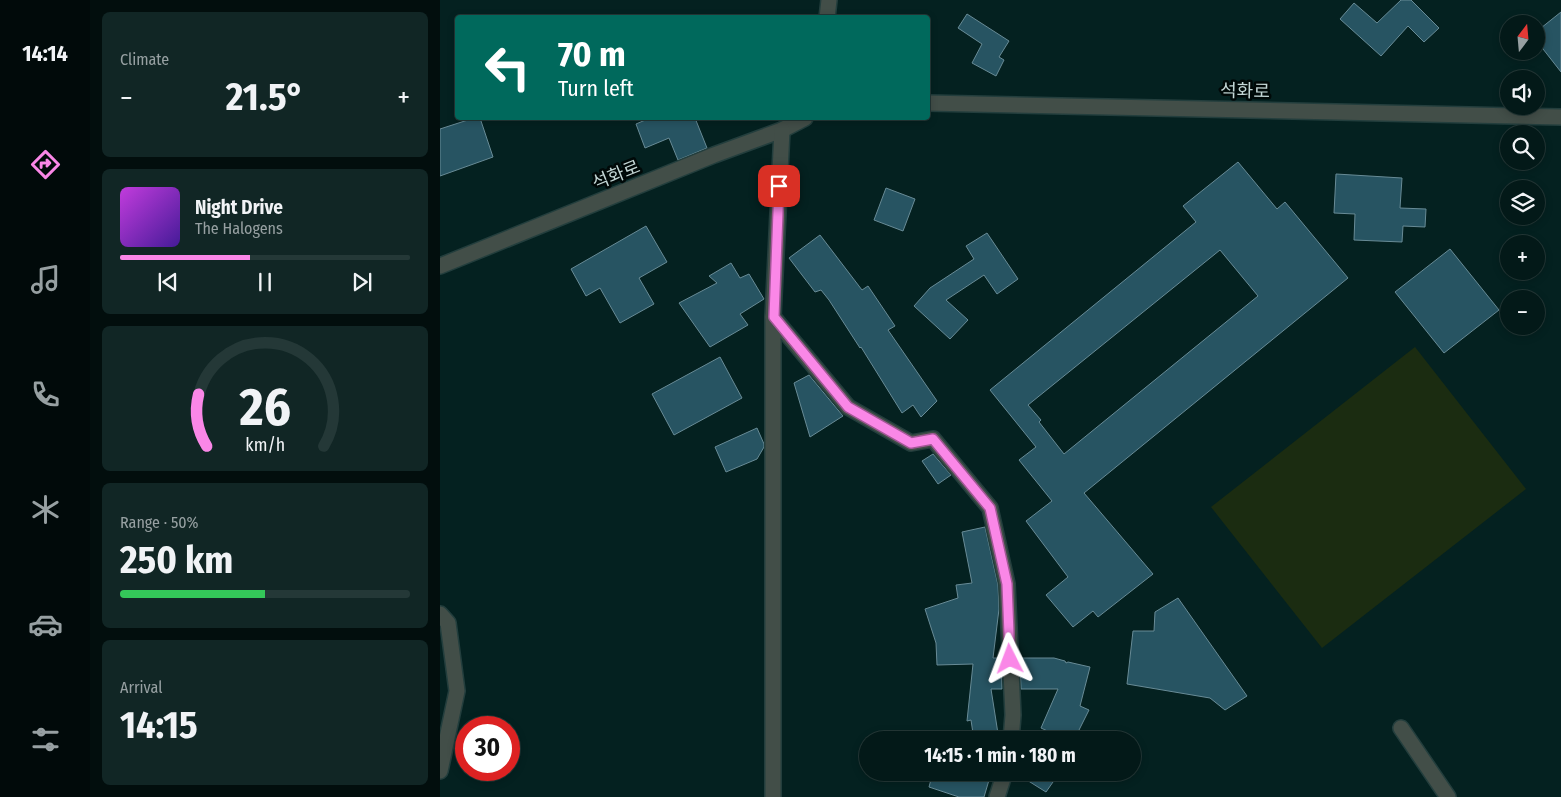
<!DOCTYPE html>
<meta charset="utf-8">
<style>
body{margin:0;font-family:"Fira Sans Condensed","Noto Sans KR",sans-serif;background:#112625;color:#f1f3f6;height:100vh;display:flex;flex-direction:column;font-size:19px;white-space:nowrap}
*{box-sizing:border-box;margin:0}
p{font-size:16px;color:#97a0a2}
.icon{flex:none;width:28px;height:28px;fill:none;stroke:currentColor;stroke-width:2;stroke-linecap:round;stroke-linejoin:round}
.map{position:relative;flex:1;overflow:hidden}
.details{display:flex;flex-direction:column;gap:12px;padding:12px;background:#020e0d;width:350px}
.details>*{flex:none}
.hud{position:absolute;left:15px;top:15px;width:475px;height:105px;border-radius:5px;box-shadow:0 2px 8px #0003,0 0 0 1px #243837;background:#00695c;color:#fff;overflow:hidden}
.needle{width:32px;rotate:16deg}
.controls{position:absolute;left:1060px;top:15px;display:grid;gap:10px}
.controls a{display:grid;place-items:center;width:45px;height:45px;border-radius:50%;background:#031918;box-shadow:0 2px 8px #0003,0 0 0 1px #243837;font-size:25px}
.speed{position:absolute;left:15px;top:716px;display:flex;gap:10px;font-size:25px;font-weight:700;text-align:center}
.speed>*{display:grid;place-content:center;width:65px;height:65px;border-radius:50%;background:#031918;box-shadow:0 2px 8px #0003,0 0 0 1px #243837;line-height:1}
.speed .limit{border:8px solid #d22;background:#fff;color:#111}
.pin{position:absolute;display:grid;place-items:center;width:42px;height:42px;color:#fff;margin:-21px;border-radius:10px;box-shadow:0 2px 8px #0006}
.me{position:absolute;width:55px;margin:-28px;rotate:357deg;stroke-linejoin:round;filter:drop-shadow(0 0 4px #0008)}
.turn{display:flex;align-items:center;gap:18px;height:105px;padding:0 20px;font-size:22px}
.turn .icon{width:65px;height:65px;stroke-width:2.5}
.turn b{display:block;font-size:35px;line-height:42px}
.big{font-size:38px;font-weight:700;line-height:1.1}
.details .widget{flex:1;display:flex;flex-direction:column;justify-content:center;gap:8px;min-width:0;padding:0 18px;border-radius:8px;background:#112625}
.details .dial{align-items:center;gap:0}
.dial svg{height:130px;overflow:visible;fill:none;stroke:#243837;stroke-width:7;stroke-linecap:round;text-anchor:middle}
.dial text{fill:#f1f3f6;stroke:none}
.song{display:flex;align-items:center;gap:15px}
.cover{width:60px;height:60px;border-radius:8px;background:linear-gradient(135deg,hsl(290 70% 55%),hsl(260 70% 35%))}
.played{height:5px;border-radius:2px;background:linear-gradient(90deg,#fa87e7 45%,#243837 45%)}
.keys{display:flex;justify-content:space-around;direction:ltr}
.heat{display:flex;justify-content:space-between;align-items:center;font-size:28px;direction:ltr}
.charge{height:8px;border-radius:4px;background:linear-gradient(90deg,#34c759 50%,#243837 0)}
.trip{position:absolute;left:419px;top:731px;width:282px;height:50px;border-radius:25px;background:#031918;box-shadow:0 2px 8px #0003,0 0 0 1px #243837;font-weight:700;line-height:50px;text-align:center}
main{display:flex;flex:1;min-height:0}
.tabs{display:flex;flex-direction:column;width:90px;justify-content:space-around;align-items:center;background:#010a0a;color:#97a0a2}
.tabs .icon{width:35px;height:35px}
.tabs .active{color:#fa87e7}
.tabs b{font-size:22px;color:#f1f3f6}
.map>svg:first-child{display:block}
.green{fill:#1b2c11}
.building{fill:#275462;stroke:#688b96;fill-rule:evenodd}
.lines{fill:none;stroke-linecap:round;stroke-linejoin:round}
.minor-casing{stroke:#233e3d;stroke-width:18}
.minor{stroke:#424e48;stroke-width:15}
.route-casing{stroke:#a25896;stroke-width:12}
.route{stroke:#fa87e7;stroke-width:9}
.labels{text-anchor:middle;dominant-baseline:central;stroke-width:5;stroke-linejoin:round;paint-order:stroke}
.street-label{font-size:18px;fill:#c3d7d6;stroke:#000908}
</style>
<main>
<nav class="tabs">
<b>14:14</b>
<svg class="icon active" aria-label="directions" viewBox="0 0 24 24"><path d="M12 3l9 9-9 9-9-9zM9 14v-3h6M13 9l2 2-2 2"/></svg>
<svg class="icon" aria-label="music" viewBox="0 0 24 24"><path d="M9 18V5l10-2v13"/><circle cx="6" cy="18" r="3"/><circle cx="16" cy="16" r="3"/></svg>
<svg class="icon" aria-label="phone" viewBox="0 0 24 24"><path d="M5 4h4l2 5-3 2q2 4 5 5l2-3 5 2v4C11 20 4 13 5 4z"/></svg>
<svg class="icon" aria-label="climate" viewBox="0 0 24 24"><path d="M12 3v18M4 7l16 10M4 17L20 7"/></svg>
<svg class="icon" aria-label="car" viewBox="0 0 24 24"><path d="M5 17H2v-5l4-1 3-4h7l3 4 3 1v5h-3M9 17h6M6 11h13"/><circle cx="7" cy="17" r="2"/><circle cx="17" cy="17" r="2"/></svg>
<svg class="icon" aria-label="filters" viewBox="0 0 24 24"><path d="M4 7h16M4 17h16"/><circle cx="9" cy="7" r="2"/><circle cx="15" cy="17" r="2"/></svg>
</nav>
<section class="details">
<div class="widget"><p>Climate</p>
<div class="heat"><a>−</a><b class="big">21.5°</b><a>+</a></div>
</div>
<div class="widget">
<div class="song"><i class="cover"></i><div><b>Night Drive</b><p>The Halogens</p></div></div>
<div class="played"></div>
<div class="keys"><svg class="icon" aria-label="previous" viewBox="0 0 24 24"><path d="M18 5L8 12l10 7zM5 5v14"/></svg><svg class="icon" aria-label="pause" viewBox="0 0 24 24"><path d="M8 5v14M16 5v14"/></svg><svg class="icon" aria-label="next" viewBox="0 0 24 24"><path d="M6 5l10 7-10 7zM19 5v14"/></svg></div>
</div>
<div class="widget dial"><svg viewBox="0 0 100 80">
<path d="M14 69A42 42 0 1 1 86 69"/>
<path d="M14 69A42 42 0 0 1 9 37" stroke="#fa87e7"/>
<text x="50" y="56" font-size="32" font-weight="700">26</text>
<text x="50" y="72" font-size="11">km/h</text>
</svg></div>
<div class="widget"><p>Range · 50%</p><b class="big">250 km</b><div class="charge"></div></div>
<div class="widget"><p>Arrival</p><b class="big">14:15</b></div>
</section>
<div class="map">
<svg width="1121" height="797" viewBox="0 0 1121 797">
<rect width="100%" height="100%" fill="#042120"/>
<!-- green -->
<polygon class="green" points="975,347 1086,489 882,648 771,507"/>
<!-- building -->
<g class="building">
<polygon points="961,0 971,0 999,28 984,42 968,26 941,56 900,19 914,3 937,23"/>
<polygon points="1121,12 1121,72 1096,40 1096,32"/>
<polygon points="527,14 569,41 559,57 564,60 556,76 532,63 542,44 518,28"/>
<polygon points="34,118 40,118 53,157 0,176 0,129"/>
<polygon points="210,118 255,118 267,148 238,160 229,138 205,148 196,124"/>
<path d="M798 162 837 209 845 202 908 278 644 493 713 574 658 617 653 611 633 627 606 595 628 577 586 521 612 501 579 460 596 447 550 390 756 222 743 206ZM780 250 818 296 624 454 599 422 601 420 588 405Z"/>
<polygon points="896,174 962,178 960,208 986,209 985,227 963,226 962,242 914,240 915,214 894,213"/>
<polygon points="446,188 475,199 463,231 434,220"/>
<polygon points="206,226 227,262 199,278 214,304 180,323 160,288 146,296 131,269"/>
<polygon points="547,233 578,279 557,294 544,275 506,300 528,320 510,339 474,306 490,288 534,259 526,246"/>
<polygon points="380,235 422,290 428,286 455,326 448,330 497,401 481,417 473,405 462,413 421,347 420,348 389,300 381,290 375,292 349,258"/>
<polygon points="1010,249 1059,310 1004,353 955,292"/>
<polygon points="291,263 300,278 309,274 324,299 300,314 308,325 270,347 239,303 277,283 269,276"/>
<polygon points="280,357 302,398 234,435 212,394"/>
<polygon points="369,375 403,416 370,437 354,383"/>
<polygon points="317,428 324,444 324,447 317,459 286,472 275,447"/>
<polygon points="493,454 511,475 498,484 482,461"/>
<polygon points="545,527 558,585 559,609 553,658 561,658 562,689 551,689 559,740 534,740 531,720 527,721 533,664 497,665 496,643 485,609 518,598 516,585 532,583 522,532"/>
<polygon points="738,598 807,696 785,710 770,698 687,684 693,631 714,631 715,612"/>
<polygon points="580,658 614,658 625,661 626,663 628,662 650,667 640,706 649,710 634,740 627,740 601,728 618,689 581,689"/>
<polygon points="493,772 526,772 549,780 544,797 519,797 489,787"/>
<polygon points="574,772 620,772 606,792"/>
</g>
<g class="lines">
<defs>
<g id="minor">
<polyline points="387,18 389,0"/>
<polyline points="488,103 1121,117"/>
<polyline points="0,266 274,155 342,130 365,118"/>
<polyline points="333,317 408,407 471,443 493,439 550,508 567,584 573,715 571,740"/>
<polyline points="0,614 8,623 17,691 0,771"/>
<polyline points="961,728 1008,797"/>
<polyline points="333,797 333,317 342,130"/>
<polyline points="557,797 565,772"/>
</g>
</defs>
<!-- minor casing -->
<use href="#minor" class="minor-casing"/>
<!-- minor -->
<use href="#minor" class="minor"/>
</g>
<g class="lines">
<defs>
<polyline id="route" points="339,186 334,317 408,407 471,443 493,439 550,508 567,584 570,659"/>
</defs>
<!-- route casing -->
<use href="#route" class="route-casing"/>
<!-- route -->
<use href="#route" class="route"/>
</g>
<g class="labels">
<!-- street labels -->
<g class="street-label">
<text transform="translate(805 91) rotate(1)">석화로</text>
<text transform="translate(176 175) rotate(-22)">석화로</text>
</g>
</g>
</svg>
<div class="controls">
<a><svg class="needle" viewBox="-14 -14 28 28"><path d="M0-13l5 13h-10z" fill="#e53935"/><path d="M0 13l5-13h-10z" fill="#97a0a2"/></svg></a>
<a><svg class="icon" aria-label="sound" viewBox="0 0 24 24"><path d="M4 9h4l5-4v14l-5-4H4zM17 9q2 3 0 6"/></svg></a>
<a><svg class="icon" aria-label="search" viewBox="0 0 24 24"><circle cx="10" cy="10" r="6"/><path d="M15 15l6 6"/></svg></a>
<a><svg class="icon" aria-label="layers" viewBox="0 0 24 24"><path d="M12 4l9 5-9 5-9-5zM3 14l9 5 9-5"/></svg></a>
<a>+</a>
<a>−</a>
</div>
<div class="speed"><div class="limit">30</div></div>
<div class="pin" style="left:339px;top:186px;background:#d93025"><svg class="icon" aria-label="arrive" viewBox="0 0 24 24"><path d="M6 21V4h12l-3 4 3 4H6"/></svg></div>
<svg class="me" style="left:570px;top:659px" viewBox="-20 -20 40 40"><path d="M0-17L14 15 0 8-14 15z" fill="#fa87e7" stroke="#fff" stroke-width="4"/></svg>
<div class="trip">14:15 · 1 min · 180 m</div>
<div class="hud">
<div class="turn"><svg class="icon" aria-label="left" viewBox="0 0 24 24"><path d="M17 20v-9H6M10 6l-5 5 5 5"/></svg><div><b>70 m</b>Turn left</div></div>
</div>
</div>
</main>
